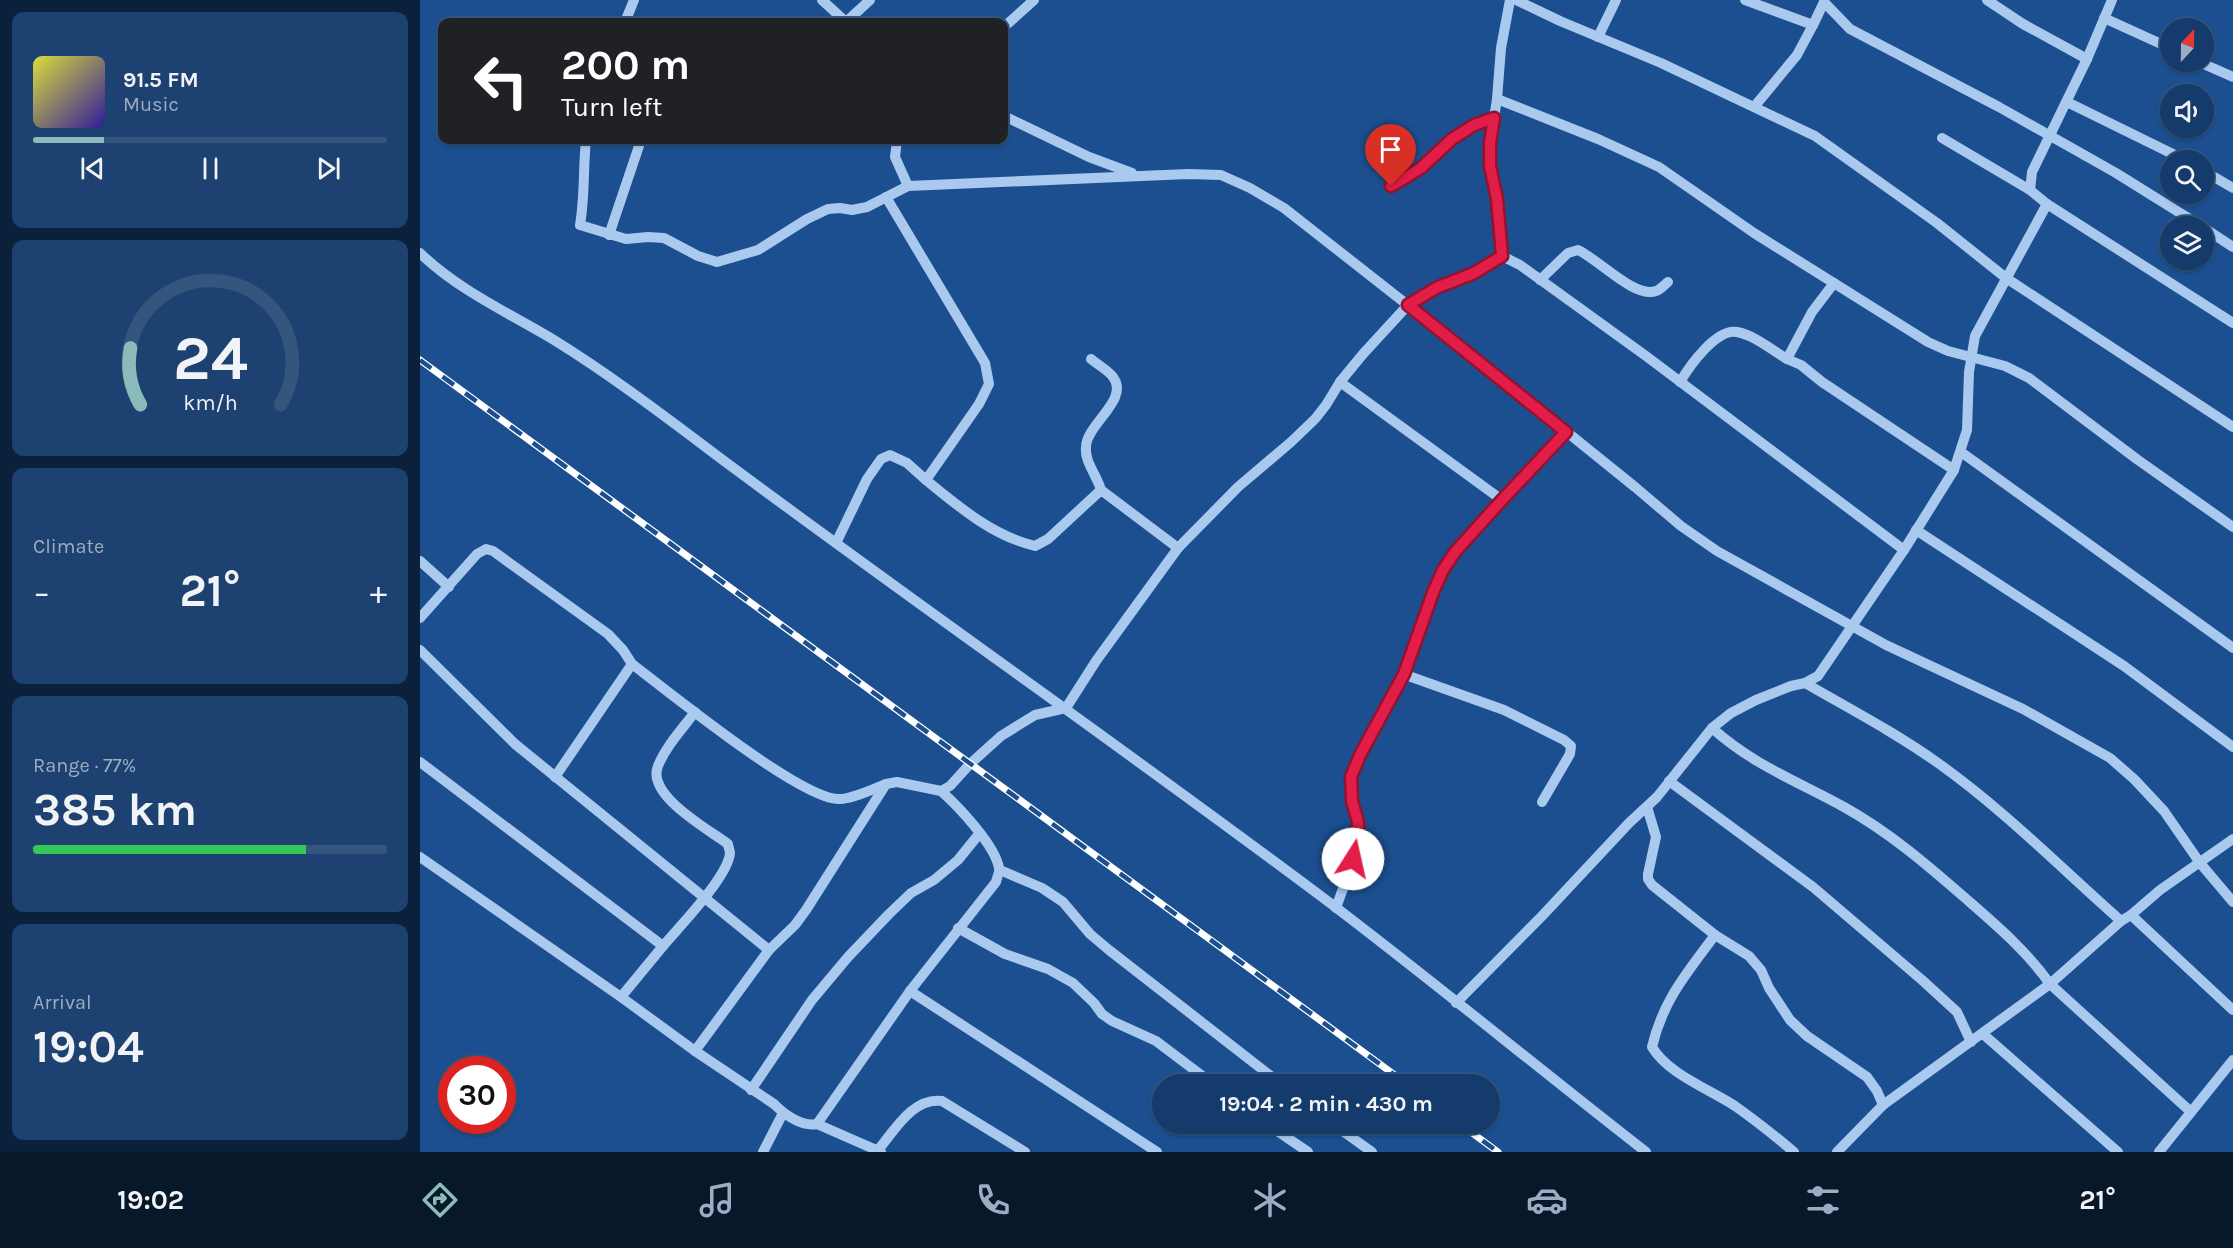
<!DOCTYPE html>
<meta charset="utf-8">
<style>
body{margin:0;font-family:Karla,sans-serif;background:#1d4271;color:#f1f3f6;height:100vh;display:flex;flex-direction:column;font-size:22px;white-space:nowrap}
*{box-sizing:border-box;margin:0}
p{font-size:20px;color:#9dadc1}
.icon{flex:none;width:33px;height:33px;fill:none;stroke:currentColor;stroke-width:2;stroke-linecap:round;stroke-linejoin:round}
.map{position:relative;flex:1;overflow:hidden}
.drawer{display:flex;flex-direction:column;gap:12px;padding:12px;background:#0b203b;width:420px}
.drawer>*{flex:none}
.hud{position:absolute;left:18px;top:18px;width:570px;height:126px;border-radius:12px;box-shadow:0 2px 4px #0004,0 0 0 2px #33557e;background:#202124;color:#fff;overflow:hidden}
.needle{width:39px;rotate:22deg}
.tools{position:absolute;left:1740px;top:18px;display:grid;gap:12px}
.tools a{display:grid;place-items:center;width:54px;height:54px;border-radius:50%;background:#143b6b;box-shadow:0 2px 4px #0004,0 0 0 2px #33557e;font-size:30px}
.speed{position:absolute;left:18px;top:1056px;display:flex;gap:12px;font-size:30px;font-weight:700;text-align:center}
.speed>*{display:grid;place-content:center;width:78px;height:78px;border-radius:50%;background:#143b6b;box-shadow:0 2px 4px #0004,0 0 0 2px #33557e;line-height:1}
.speed .limit{border:9px solid #d22;background:#fff;color:#111}
.pin{position:absolute;display:grid;place-items:center;width:51px;height:51px;color:#fff;margin:-62px -26px;border-radius:50% 50% 50% 0;rotate:-45deg;box-shadow:0 0 6px #0007}
.pin .icon{rotate:45deg}
.me{position:absolute;width:66px;margin:-33px;rotate:10deg;stroke-linejoin:round;filter:drop-shadow(0 0 4px #0008)}
.turn{display:flex;align-items:center;gap:21px;height:126px;padding:0 24px;font-size:27px}
.turn .icon{width:78px;height:78px;stroke-width:2.5}
.turn b{display:block;font-size:42px;line-height:51px}
.big{font-size:45px;font-weight:700;line-height:1.1}
.drawer .card{flex:1;display:flex;flex-direction:column;justify-content:center;gap:9px;min-width:0;padding:0 21px;border-radius:12px;background:#1d4271}
.drawer .dial{align-items:center;gap:0}
.dial svg{height:156px;overflow:visible;fill:none;stroke:#33557e;stroke-width:7;stroke-linecap:round;text-anchor:middle}
.dial text{fill:#f1f3f6;stroke:none}
.song{display:flex;align-items:center;gap:18px}
.cover{width:72px;height:72px;border-radius:9px;background:linear-gradient(135deg,hsl(60 70% 55%),hsl(250 70% 35%))}
.played{height:6px;border-radius:3px;background:linear-gradient(90deg,#8bbbb9 20%,#33557e 20%)}
.keys{display:flex;justify-content:space-around;direction:ltr}
.heat{display:flex;justify-content:space-between;align-items:center;font-size:33px;direction:ltr}
.charge{height:9px;border-radius:4px;background:linear-gradient(90deg,#34c759 77%,#33557e 0)}
.trip{position:absolute;left:732px;top:1074px;width:348px;height:60px;border-radius:30px;background:#143b6b;box-shadow:0 2px 4px #0004,0 0 0 2px #33557e;font-weight:700;line-height:60px;text-align:center}
.tab-bar{display:flex;height:96px;justify-content:space-around;align-items:center;background:#08182b;color:#9dadc1}
.tab-bar .icon{width:42px;height:42px}
.tab-bar .active{color:#8bbbb9}
.tab-bar b{font-size:27px;color:#f1f3f6}
main{display:flex;flex:1;min-height:0}
.map>svg:first-child{display:block}
.lines{fill:none;stroke-linecap:round;stroke-linejoin:round}
.minor{stroke:#a9c9ee;stroke-width:10}
.rail-casing{stroke:#fff;stroke-width:7}
.rail{stroke:#1b4f8f;stroke-width:4.5;stroke-dasharray:14;stroke-linecap:butt}
.route-casing{stroke:#92132f;stroke-width:15}
.route{stroke:#e11d48;stroke-width:10}
</style>
<main>
<section class="drawer">
<div class="card">
<div class="song"><i class="cover"></i><div><b>91.5 FM</b><p>Music</p></div></div>
<div class="played"></div>
<div class="keys"><svg class="icon" aria-label="previous" viewBox="0 0 24 24"><path d="M18 5L8 12l10 7zM5 5v14"/></svg><svg class="icon" aria-label="pause" viewBox="0 0 24 24"><path d="M8 5v14M16 5v14"/></svg><svg class="icon" aria-label="next" viewBox="0 0 24 24"><path d="M6 5l10 7-10 7zM19 5v14"/></svg></div>
</div>
<div class="card dial"><svg viewBox="0 0 100 80">
<path d="M14 69A42 42 0 1 1 86 69"/>
<path d="M14 69A42 42 0 0 1 9 40" stroke="#8bbbb9"/>
<text x="50" y="56" font-size="32" font-weight="700">24</text>
<text x="50" y="72" font-size="11">km/h</text>
</svg></div>
<div class="card"><p>Climate</p>
<div class="heat"><a>−</a><b class="big">21°</b><a>+</a></div>
</div>
<div class="card"><p>Range · 77%</p><b class="big">385 km</b><div class="charge"></div></div>
<div class="card"><p>Arrival</p><b class="big">19:04</b></div>
</section>
<div class="map">
<svg width="1813" height="1152" viewBox="0 0 1813 1152">
<rect width="100%" height="100%" fill="#1b4f8f"/>
<g class="lines">
<!-- minor -->
<g class="minor">
<polyline points="402,0 426,22"/>
<polyline points="1096,0 1140,21 1241,63 1395,136 1517,223 1586,278 1813,427"/>
<polyline points="1325,0 1393,25 1404,2 1430,29 1579,107 1696,173 1781,226"/>
<polyline points="1567,0 1603,24 1667,59"/>
<polyline points="1684,18 1750,48"/>
<polyline points="205,22 214,0"/>
<polyline points="426,22 450,0"/>
<polyline points="584,27 614,0"/>
<polyline points="1178,37 1196,0"/>
<polyline points="1779,62 1813,77"/>
<polyline points="1077,99 1178,139 1239,167 1334,233 1508,342 1528,351 1585,366 1609,378 1718,460 1813,527"/>
<polyline points="1647,102 1765,160"/>
<polyline points="1334,107 1377,55 1393,25"/>
<polyline points="584,116 669,157 712,173"/>
<polyline points="1522,138 1610,190 1627,204 1813,323"/>
<path d="M166 140C163 168 165 196 160 225L206 239 228 237 244 238 278 256 297 262 338 250 387 219 408 209 420 208 432 210 447 207 488 186"/>
<polyline points="477,140 475,157 488,186 768,174 801,175 830,188 864,208 1059,361 1215,487 1261,526 1297,551 1466,645 1603,709 1690,758 1714,779 1744,811 1780,863 1813,902"/>
<polyline points="1784,171 1813,188"/>
<polyline points="971,187 1001,168 1032,139 1054,125 1074,118"/>
<polyline points="1610,190 1612,172 1667,59 1692,0"/>
<polyline points="1784,228 1813,247"/>
<polyline points="189,235 221,140"/>
<path d="M0 253C38 290 89 313 134 340 197 379 256 425 315 469 513 616 716 757 914 906 1019 986 1122 1071 1226 1152"/>
<polyline points="1082,256 1077,199 1069,167 1070,143 1077,99 1081,48 1090,0"/>
<path d="M1120 280 1148 253 1158 250C1178 259 1215 299 1236 291 1240 290 1244 285 1248 282"/>
<polyline points="1414,283 1392,312 1367,359 1381,365 1402,382 1534,470"/>
<path d="M671 359C678 365 688 370 693 377 710 399 668 423 666 446 664 462 677 475 681 490"/>
<polyline points="920,382 1082,500 1146,432"/>
<path d="M1260 382C1269 367 1296 328 1317 332 1334 335 1352 350 1367 359"/>
<polyline points="1541,452 1813,648"/>
<polyline points="1496,530 1704,666 1813,747"/>
<polyline points="416,543 447,479 461,459 470,455 487,463 506,480 559,404 569,384 565,363 466,197"/>
<polyline points="758,548 818,487 871,442 895,419 906,405 920,382 943,354 988,305 1015,288 1054,273 1082,256 1100,265 1226,356 1484,550"/>
<polyline points="0,561 29,587"/>
<polyline points="0,618 57,554 66,549 73,551 188,634 203,650 212,664"/>
<path d="M0 650 95 744 349 950 375 925 386 910 466 784 477 782 521 791 530 786 550 764 581 736 615 715 646 708 676 661 758 548 681 490 628 539 615 546C573 536 539 507 506 480"/>
<polyline points="983,674 1084,710 1144,740 1151,746 1150,754 1122,802"/>
<path d="M1385 683C1430 709 1476 733 1518 763 1584 810 1641 868 1701 921"/>
<path d="M1292 728C1333 765 1377 781 1424 807 1469 832 1506 864 1544 897 1575 924 1606 950 1630 984L1771 1112"/>
<path d="M0 762 243 946C259 927 308 877 310 853 310 852 308 845 308 844 288 829 226 795 238 766 246 746 263 728 275 712"/>
<path d="M135 777 212 664C249 692 379 798 418 799 430 800 453 789 466 784"/>
<polyline points="1249,781 1393,887 1502,980 1537,1012 1551,1042"/>
<polyline points="1227,807 1236,837 1228,874 1228,879 1232,885 1295,935 1329,956 1341,970 1349,988 1370,1020 1387,1036 1447,1077 1457,1091 1463,1105"/>
<path d="M0 857 201 997 275 1051 354 1104C364 1114 381 1127 397 1124L490 991 576 882C577 877 580 872 579 868 575 845 538 806 521 791"/>
<polyline points="580,870 622,888 643,902 670,934 689,950 861,1084"/>
<path d="M916 908C924 884 936 859 937 833 938 814 926 794 932 775 944 739 969 708 984 673 998 639 1005 602 1023 570 1038 544 1062 522 1082 500"/>
<polyline points="1711,915 1813,1010"/>
<polyline points="538,928 585,954 628,969 653,983 674,1003 682,1014 692,1021 736,1041 793,1084"/>
<path d="M1295 935C1267 973 1243 1000 1232 1047 1248 1074 1289 1089 1315 1106 1335 1120 1355 1136 1374 1152"/>
<polyline points="490,991 737,1152"/>
<polyline points="201,997 243,946"/>
<polyline points="1036,1003 1122,916 1209,823 1237,797 1292,728 1311,713 1336,700 1371,686 1385,683 1398,676 1484,550 1534,470 1547,430 1549,372 1555,336 1627,204"/>
<polyline points="1563,1034 1698,1152"/>
<polyline points="275,1051 349,950"/>
<polyline points="331,1090 392,1000 428,957 469,914 491,893 514,880 538,860 559,834"/>
<polyline points="397,1124 461,1152"/>
<polyline points="847,1124 888,1152"/>
<polyline points="913,1124 952,1152"/>
<path d="M458 1150C475 1130 493 1097 522 1101L605 1152"/>
<polyline points="343,1152 363,1113"/>
<polyline points="1417,1152 1463,1105 1630,984 1701,921 1711,915 1740,890 1813,839"/>
<polyline points="1739,1152 1813,1060"/>
</g>
<defs>
<g id="rail">
<polyline points="0,360 987,1084"/>
<polyline points="1040,1124 1078,1152"/>
</g>
</defs>
<!-- rail casing -->
<use href="#rail" class="rail-casing"/>
<!-- rail -->
<use href="#rail" class="rail"/>
</g>
<g class="lines">
<defs>
<polyline id="route" points="933,859 938,836 938,822 932,801 931,777 940,755 984,674 1014,590 1023,570 1035,552 1082,500 1146,432 988,305 1016,288 1054,273 1082,256 1077,199 1070,166 1070,143 1074,118 1054,125 1032,139 1001,168 971,186"/>
</defs>
<!-- route casing -->
<use href="#route" class="route-casing"/>
<!-- route -->
<use href="#route" class="route"/>
</g>
</svg>
<div class="tools">
<a><svg class="needle" viewBox="-14 -14 28 28"><path d="M0-13l5 13h-10z" fill="#e53935"/><path d="M0 13l5-13h-10z" fill="#9dadc1"/></svg></a>
<a><svg class="icon" aria-label="sound" viewBox="0 0 24 24"><path d="M4 9h4l5-4v14l-5-4H4zM17 9q2 3 0 6"/></svg></a>
<a><svg class="icon" aria-label="search" viewBox="0 0 24 24"><circle cx="10" cy="10" r="6"/><path d="M15 15l6 6"/></svg></a>
<a><svg class="icon" aria-label="layers" viewBox="0 0 24 24"><path d="M12 4l9 5-9 5-9-5zM3 14l9 5 9-5"/></svg></a>
</div>
<div class="speed"><div class="limit">30</div></div>
<div class="pin" style="left:971px;top:186px;background:#d93025"><svg class="icon" aria-label="arrive" viewBox="0 0 24 24"><path d="M6 21V4h12l-3 4 3 4H6"/></svg></div>
<svg class="me" style="left:933px;top:859px" viewBox="-20 -20 40 40"><circle r="19" fill="#fff"/><path d="M0-13L10 11 0 6-10 11z" fill="#e11d48"/></svg>
<div class="trip">19:04 · 2 min · 430 m</div>
<div class="hud">
<div class="turn"><svg class="icon" aria-label="left" viewBox="0 0 24 24"><path d="M17 20v-9H6M10 6l-5 5 5 5"/></svg><div><b>200 m</b>Turn left</div></div>
</div>
</div>
</main>
<nav class="tab-bar">
<b>19:02</b>
<svg class="icon active" aria-label="directions" viewBox="0 0 24 24"><path d="M12 3l9 9-9 9-9-9zM9 14v-3h6M13 9l2 2-2 2"/></svg>
<svg class="icon" aria-label="music" viewBox="0 0 24 24"><path d="M9 18V5l10-2v13"/><circle cx="6" cy="18" r="3"/><circle cx="16" cy="16" r="3"/></svg>
<svg class="icon" aria-label="phone" viewBox="0 0 24 24"><path d="M5 4h4l2 5-3 2q2 4 5 5l2-3 5 2v4C11 20 4 13 5 4z"/></svg>
<svg class="icon" aria-label="climate" viewBox="0 0 24 24"><path d="M12 3v18M4 7l16 10M4 17L20 7"/></svg>
<svg class="icon" aria-label="car" viewBox="0 0 24 24"><path d="M5 17H2v-5l4-1 3-4h7l3 4 3 1v5h-3M9 17h6M6 11h13"/><circle cx="7" cy="17" r="2"/><circle cx="17" cy="17" r="2"/></svg>
<svg class="icon" aria-label="filters" viewBox="0 0 24 24"><path d="M4 7h16M4 17h16"/><circle cx="9" cy="7" r="2"/><circle cx="15" cy="17" r="2"/></svg>
<b>21°</b>
</nav>
